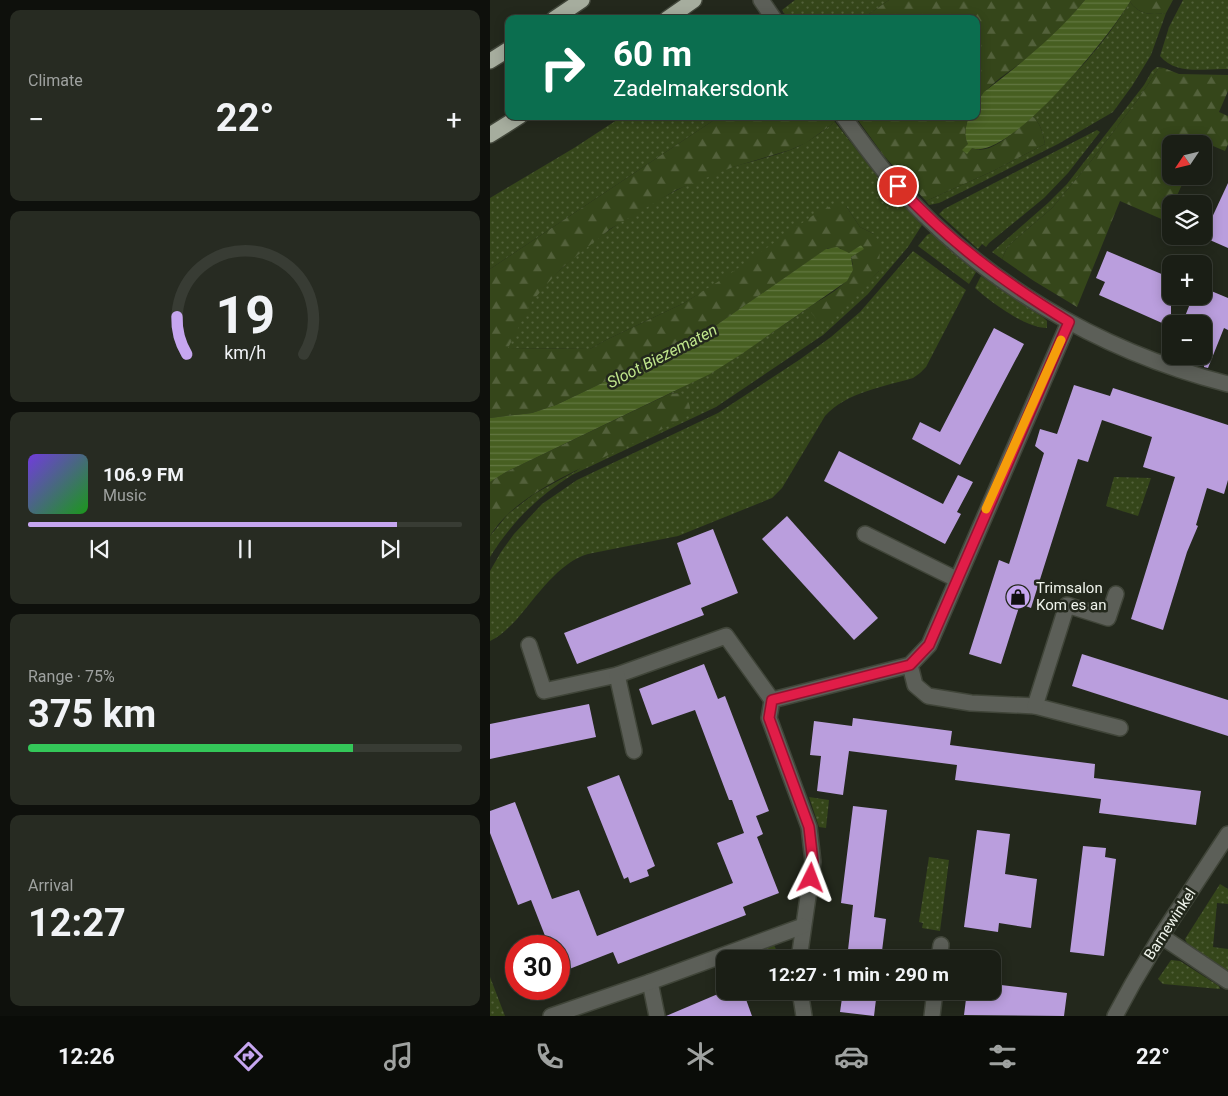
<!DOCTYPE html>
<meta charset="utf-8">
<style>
body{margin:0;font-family:Roboto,sans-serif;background:#272b22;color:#f1f3f6;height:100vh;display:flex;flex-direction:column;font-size:19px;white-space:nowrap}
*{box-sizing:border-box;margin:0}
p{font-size:16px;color:#9fa2a0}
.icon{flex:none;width:28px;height:28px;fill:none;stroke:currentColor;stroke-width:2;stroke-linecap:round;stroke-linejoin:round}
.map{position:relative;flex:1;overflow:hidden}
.drawer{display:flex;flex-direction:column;gap:10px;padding:10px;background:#0e100c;width:490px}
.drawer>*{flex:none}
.hud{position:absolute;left:15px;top:15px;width:475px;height:105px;border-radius:10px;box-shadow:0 2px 12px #0003,0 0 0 1px #383c34;background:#0b6e4f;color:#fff;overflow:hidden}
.needle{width:32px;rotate:235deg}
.fabs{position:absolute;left:672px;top:135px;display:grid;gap:10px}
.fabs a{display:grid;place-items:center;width:50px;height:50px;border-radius:10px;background:#1a1e15;box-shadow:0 2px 12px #0003,0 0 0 1px #383c34;font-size:25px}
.speed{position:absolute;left:15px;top:935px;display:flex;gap:10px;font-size:25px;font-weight:700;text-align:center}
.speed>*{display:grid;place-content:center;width:65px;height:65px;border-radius:50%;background:#1a1e15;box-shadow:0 2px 12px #0003,0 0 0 1px #383c34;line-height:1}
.speed .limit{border:8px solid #d22;background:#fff;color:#111}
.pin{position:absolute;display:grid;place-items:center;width:42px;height:42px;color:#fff;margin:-21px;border:2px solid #fff;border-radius:50%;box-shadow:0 1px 5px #0007}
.me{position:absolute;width:55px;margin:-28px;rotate:3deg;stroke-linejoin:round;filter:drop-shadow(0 0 4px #0008)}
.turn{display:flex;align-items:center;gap:18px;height:105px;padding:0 25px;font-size:22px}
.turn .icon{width:65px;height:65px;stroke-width:2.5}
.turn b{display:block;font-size:35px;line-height:42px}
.big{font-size:38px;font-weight:700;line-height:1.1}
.drawer .widget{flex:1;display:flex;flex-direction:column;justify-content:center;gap:8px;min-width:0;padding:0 18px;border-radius:10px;background:#272b22}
.drawer .dial{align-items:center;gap:0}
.dial svg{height:130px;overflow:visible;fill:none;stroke:#383c34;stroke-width:7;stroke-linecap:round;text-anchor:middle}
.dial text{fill:#f1f3f6;stroke:none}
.song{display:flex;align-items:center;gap:15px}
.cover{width:60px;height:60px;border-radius:8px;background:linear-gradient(135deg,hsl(260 70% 55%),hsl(120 70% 35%))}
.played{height:5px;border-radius:2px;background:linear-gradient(90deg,#c6a6f0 85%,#383c34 85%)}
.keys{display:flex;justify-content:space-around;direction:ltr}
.heat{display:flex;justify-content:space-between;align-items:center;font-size:28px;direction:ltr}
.charge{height:8px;border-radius:4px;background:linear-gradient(90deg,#34c759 75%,#383c34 0)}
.trip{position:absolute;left:226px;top:950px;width:285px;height:50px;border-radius:10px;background:#1a1e15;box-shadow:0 2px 12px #0003,0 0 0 1px #383c34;font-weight:700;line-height:50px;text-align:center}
.dock{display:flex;height:80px;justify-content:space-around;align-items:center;background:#0a0c08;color:#9fa2a0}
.dock .icon{width:35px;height:35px}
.dock .selected{color:#c6a6f0}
.dock b{font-size:22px;color:#f1f3f6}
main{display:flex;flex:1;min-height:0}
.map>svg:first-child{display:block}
.grass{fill:url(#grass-dots)}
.forest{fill:url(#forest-firs)}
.water{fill:url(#water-rules)}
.building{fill:#ba9edd}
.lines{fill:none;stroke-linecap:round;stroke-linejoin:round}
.minor-casing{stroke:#404539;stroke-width:18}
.highway-casing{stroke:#404539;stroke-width:18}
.minor{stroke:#5c5f58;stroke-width:15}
.highway{stroke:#a6ad9e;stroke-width:15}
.route-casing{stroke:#92132f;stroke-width:12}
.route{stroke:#e11d48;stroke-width:9}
.slow{stroke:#f59e0b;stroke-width:9}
.labels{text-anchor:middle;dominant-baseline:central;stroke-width:5;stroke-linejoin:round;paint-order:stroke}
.poi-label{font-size:15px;fill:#f0f4ec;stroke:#23281c;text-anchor:start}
.street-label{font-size:15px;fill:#f0f4ec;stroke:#23281c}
.water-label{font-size:16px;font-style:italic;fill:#c0e68c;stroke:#23281c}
</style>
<main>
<section class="drawer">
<div class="widget"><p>Climate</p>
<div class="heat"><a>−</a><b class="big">22°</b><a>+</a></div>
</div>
<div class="widget dial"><svg viewBox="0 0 100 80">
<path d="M14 69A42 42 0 1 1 86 69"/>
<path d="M14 69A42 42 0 0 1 8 46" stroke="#c6a6f0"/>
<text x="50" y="56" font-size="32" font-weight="700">19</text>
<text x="50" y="72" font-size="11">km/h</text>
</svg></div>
<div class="widget">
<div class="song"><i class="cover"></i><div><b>106.9 FM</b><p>Music</p></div></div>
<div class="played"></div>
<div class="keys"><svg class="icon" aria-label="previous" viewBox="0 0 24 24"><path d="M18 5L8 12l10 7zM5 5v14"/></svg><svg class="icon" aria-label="pause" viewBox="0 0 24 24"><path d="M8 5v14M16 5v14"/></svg><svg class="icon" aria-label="next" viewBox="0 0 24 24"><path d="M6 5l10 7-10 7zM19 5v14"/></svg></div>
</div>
<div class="widget"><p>Range · 75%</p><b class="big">375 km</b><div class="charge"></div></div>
<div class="widget"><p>Arrival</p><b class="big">12:27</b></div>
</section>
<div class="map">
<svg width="738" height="1016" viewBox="0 0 738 1016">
<defs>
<pattern id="grass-dots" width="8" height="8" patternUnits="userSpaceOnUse" patternTransform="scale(1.25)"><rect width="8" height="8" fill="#35461a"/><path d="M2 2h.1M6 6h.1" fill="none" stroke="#53613b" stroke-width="1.8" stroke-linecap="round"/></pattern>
<pattern id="forest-firs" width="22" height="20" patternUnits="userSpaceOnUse" patternTransform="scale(1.25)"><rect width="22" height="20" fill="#35461a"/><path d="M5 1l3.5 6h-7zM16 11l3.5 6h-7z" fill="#53613b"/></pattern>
<pattern id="water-rules" width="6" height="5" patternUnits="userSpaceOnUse" patternTransform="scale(1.25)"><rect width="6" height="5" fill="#475f21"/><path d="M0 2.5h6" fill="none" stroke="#627741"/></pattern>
</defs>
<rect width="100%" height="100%" fill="#23281c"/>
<!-- grass -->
<g class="grass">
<polygon points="305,0 399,0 372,19 298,19 292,10"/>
<path d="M693 0H738V69C715 68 687 76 670 56L679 27Z"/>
<path d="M640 2C650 15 661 15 676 13L661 55 642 86 623 112 568 144 486 185 449 203 439 205 436 201 503 171 555 144C553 134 551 123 542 116 579 82 614 45 640 2Z"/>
<polygon points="667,67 674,68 668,69 649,98 598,165 562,208 518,246 512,259 502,252 558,203 577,184 654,85 662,71"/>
<polygon points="133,116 230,116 0,269 0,198 84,148"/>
<path d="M345 122 394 185 432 225 418 247 378 294 333 335 226 407 82 475C48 496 21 523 0 557V536L18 514 44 494 86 471 191 393 179 394C230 369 275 338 321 306V312L369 290 389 271 384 234 370 227 356 206 194 303 116 340 100 349 17 348C25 333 32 315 42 301 85 245 163 197 228 172 251 163 276 159 300 150 317 144 331 132 345 122Z"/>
<polygon points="607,130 610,132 578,173 554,198 499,243 496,247 492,244 488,249 449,214 454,209"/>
<polygon points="441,233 486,272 479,284 428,246 437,235"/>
<path d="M423 251 476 290 436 367 430 373 423 378C393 387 357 392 335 416L292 488 282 498 188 536 98 554C69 562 46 597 27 619 18 628 11 636 0 641V571L11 552 24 534 52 504 87 480 228 413 309 360 341 337 370 312Z"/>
<path d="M491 276 554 318 557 321V328C535 328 501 302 485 288Z"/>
<polygon points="624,477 661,478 648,516 616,506"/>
<polygon points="319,797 339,800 336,828 329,827"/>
<polygon points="439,857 459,860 450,931 432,928 433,923 429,922"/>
<polygon points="730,884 738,889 738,904 727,903 723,947 738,949 738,972 699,947 695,939"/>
<polygon points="282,940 290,959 243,959"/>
<polygon points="681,960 690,961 729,986 730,989 673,984 668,979"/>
<polygon points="0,977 15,1016 0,1016"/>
</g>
<!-- forest -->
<g class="forest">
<path d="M399 0H595C581 17 566 34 549 49 529 66 502 80 486 102V19H372Z"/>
<path d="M641 0H683L676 13C661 15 650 15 640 2Z"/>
<polygon points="674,68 689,74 738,75 738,91 729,112 738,116 738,144 735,151 711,141 710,144 681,144 681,176 696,176 683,204 681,204 681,209 676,221 630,201 587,307 544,281 512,259 518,246 562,208 598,165 649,98 668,69"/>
<path d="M230 116H341L345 122 316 143 300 150 243 167 186 190 120 229 73 267 56 285 41 303 18 348 100 349 116 340 194 303 234 278 325 214 343 205 356 206 370 227 384 234 390 244 389 271 344 318 335 321 326 319 321 312V306C338 294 370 281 361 257L373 249 371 245 358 254 350 248H338L225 326 194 344 66 405 42 413 0 418V269Z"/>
<path d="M365 116H479C476 125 472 139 480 146 496 161 530 127 542 116 551 123 553 134 555 144L503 171 436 201 394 156Z"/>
<path d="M191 393C198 400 202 405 199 415 177 427 155 438 133 448 92 468 24 495 0 536V482L16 472 179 394Z"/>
</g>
<!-- water -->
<g class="water">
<path d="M595 0H641C624 31 518 163 482 148L477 154 472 150 478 144C473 135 476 126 479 116H486C486 105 487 101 494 92 530 64 566 36 595 0Z"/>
<polygon points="371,245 374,249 361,257 363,270 357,281 253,353 220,374 16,472 0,482 0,418 42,413 66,405 194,344 225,326 336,249 347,247 359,253"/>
</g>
<!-- building -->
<g class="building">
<polygon points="738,183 738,248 713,237"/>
<polygon points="617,251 681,278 681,327 609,295 615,282 606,278"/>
<polygon points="714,288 738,298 738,330 734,328 718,368 714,367 714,324 692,324 703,296 714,296"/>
<polygon points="504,328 534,344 470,465 422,439 430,422 450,432"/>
<polygon points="584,385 620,396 623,388 738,425 738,480 734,494 717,488 706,525 708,526 697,552 673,630 641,619 685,477 653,467 662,437 612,420 598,462 588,459 541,608 530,604 511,664 479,654 509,560 519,564 528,536 554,453 545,446 550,429 567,434"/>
<polygon points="349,451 453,504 468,475 483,482 467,512 471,514 455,544 334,481"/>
<polygon points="297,516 388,618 364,640 272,539"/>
<polygon points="223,529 248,593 211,608 214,615 87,664 74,633 201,584 187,543"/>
<polygon points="592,654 738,700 738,736 582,686"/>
<polygon points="214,664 228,699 235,696 279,811 266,816 273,834 267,837 289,893 253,907 256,915 128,964 123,952 69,973 69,946 59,946 41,900 28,905 0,833 0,811 25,802 62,899 89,890 107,936 243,883 227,843 254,833 242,800 239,800 205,710 162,725 149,689"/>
<polygon points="99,704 106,737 0,759 0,724"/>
<polygon points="363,718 462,731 460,745 605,764 604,778 711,791 706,825 609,813 611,799 465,780 467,765 359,751 353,795 327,791 331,756 320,755 324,721 362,726"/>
<polygon points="129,775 165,866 157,870 159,876 140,883 138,877 134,879 97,787"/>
<polygon points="363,806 397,810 384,917 396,919 391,959 357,959 363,905 351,903"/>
<polygon points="487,830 520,834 515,874 547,879 541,928 509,923 508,932 474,927"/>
<polygon points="593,846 616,848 615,857 626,859 614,956 580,952"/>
<polygon points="511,985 577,993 574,1016 474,1015 477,991 510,991"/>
<polygon points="235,991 253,991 262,1016 176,1016"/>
<polygon points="353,991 387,991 384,1016 350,1012"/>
</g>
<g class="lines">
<defs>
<g id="minor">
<polyline points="271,0 284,19"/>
<path d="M353 116C368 137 383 157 399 177 486 279 608 351 738 384"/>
<polyline points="375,534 466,579"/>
<polyline points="39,645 54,691 127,675 236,636 282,700"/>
<polyline points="420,665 425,685 438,696 481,703 545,706 630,728"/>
<polyline points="127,675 144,751"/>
<polyline points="545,706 577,605 618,618 626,594"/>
<polyline points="671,936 738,981"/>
<polyline points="309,959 323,862 319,827 279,718 282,700 420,665 439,645 579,322"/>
<polyline points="449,959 451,945"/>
<polyline points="160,982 167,1016"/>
<polyline points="310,991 314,1016"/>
<polyline points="61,1016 160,982 313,926"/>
<polyline points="442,1016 445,991"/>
<polyline points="625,1016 643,983 671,936 738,834"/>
</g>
<g id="highway">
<polyline points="64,19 92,0"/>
<polyline points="177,19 204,0"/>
<polyline points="0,61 19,49"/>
<polyline points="0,135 30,116"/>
</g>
</defs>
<!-- minor casing -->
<use href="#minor" class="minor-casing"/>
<!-- highway casing -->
<use href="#highway" class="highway-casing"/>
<!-- minor -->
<use href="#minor" class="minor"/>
<!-- highway -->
<use href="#highway" class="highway"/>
</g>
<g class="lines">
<defs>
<path id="route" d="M321 878 323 862 319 827 279 718 282 700 420 665 439 645 579 322C514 282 460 243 408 186"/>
</defs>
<!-- route casing -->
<use href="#route" class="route-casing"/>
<!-- route -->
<use href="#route" class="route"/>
<!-- slow -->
<polyline class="slow" points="496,509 571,340"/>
</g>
<!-- icons -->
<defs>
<symbol id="shop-disc" viewBox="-11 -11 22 22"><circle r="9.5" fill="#c6a6f0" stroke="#23281c"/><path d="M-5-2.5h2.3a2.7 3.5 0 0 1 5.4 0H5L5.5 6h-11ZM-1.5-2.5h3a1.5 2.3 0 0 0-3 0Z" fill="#111"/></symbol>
</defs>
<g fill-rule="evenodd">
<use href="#shop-disc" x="514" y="583" width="28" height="28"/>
</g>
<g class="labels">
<!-- poi labels -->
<g class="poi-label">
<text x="546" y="588">Trimsalon<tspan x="546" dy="17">Kom es an</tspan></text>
</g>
<!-- street labels -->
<g class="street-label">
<text transform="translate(680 924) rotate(-57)">Barnewinkel</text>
</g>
<!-- water labels -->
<g class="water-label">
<text transform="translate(172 356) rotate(-27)">Sloot Biezematen</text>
</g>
</g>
</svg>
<div class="fabs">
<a><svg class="needle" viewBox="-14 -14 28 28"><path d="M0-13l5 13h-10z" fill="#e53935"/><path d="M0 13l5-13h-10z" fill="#9fa2a0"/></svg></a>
<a><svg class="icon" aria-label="layers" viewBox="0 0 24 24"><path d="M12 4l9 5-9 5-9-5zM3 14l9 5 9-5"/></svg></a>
<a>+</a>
<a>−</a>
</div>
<div class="speed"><div class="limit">30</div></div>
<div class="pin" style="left:408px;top:186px;background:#d93025"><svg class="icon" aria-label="arrive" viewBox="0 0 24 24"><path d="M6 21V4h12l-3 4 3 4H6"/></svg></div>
<svg class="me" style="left:321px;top:878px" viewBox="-20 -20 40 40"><path d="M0-17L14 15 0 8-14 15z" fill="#e11d48" stroke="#fff" stroke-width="4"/></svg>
<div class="trip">12:27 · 1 min · 290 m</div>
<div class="hud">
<div class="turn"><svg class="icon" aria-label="right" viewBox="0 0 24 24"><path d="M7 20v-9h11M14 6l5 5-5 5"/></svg><div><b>60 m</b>Zadelmakersdonk</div></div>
</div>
</div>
</main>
<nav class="dock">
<b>12:26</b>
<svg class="icon selected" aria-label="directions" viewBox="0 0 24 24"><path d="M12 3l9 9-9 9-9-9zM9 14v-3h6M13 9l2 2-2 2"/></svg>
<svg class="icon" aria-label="music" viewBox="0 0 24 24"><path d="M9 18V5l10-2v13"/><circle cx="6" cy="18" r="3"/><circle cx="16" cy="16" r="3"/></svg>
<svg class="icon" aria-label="phone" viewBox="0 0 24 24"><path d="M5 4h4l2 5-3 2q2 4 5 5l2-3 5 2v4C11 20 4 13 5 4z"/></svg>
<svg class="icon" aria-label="climate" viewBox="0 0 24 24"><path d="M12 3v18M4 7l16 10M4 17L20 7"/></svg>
<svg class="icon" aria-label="car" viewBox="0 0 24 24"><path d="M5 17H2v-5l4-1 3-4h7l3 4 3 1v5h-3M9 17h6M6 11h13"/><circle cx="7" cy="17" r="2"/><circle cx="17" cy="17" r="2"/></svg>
<svg class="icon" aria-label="filters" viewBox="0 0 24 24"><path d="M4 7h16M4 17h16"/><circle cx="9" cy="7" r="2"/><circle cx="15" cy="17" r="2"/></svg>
<b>22°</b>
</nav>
